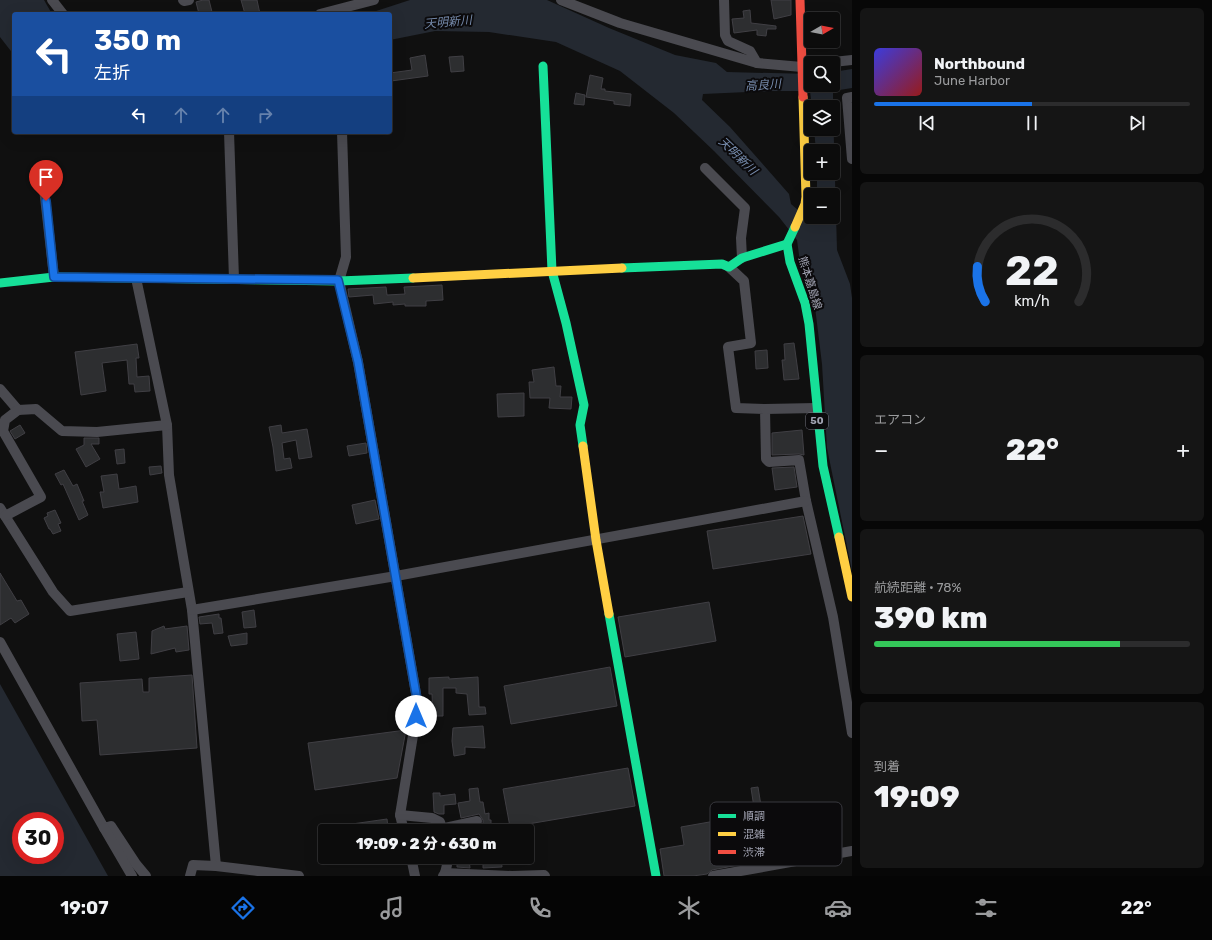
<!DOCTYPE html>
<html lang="ja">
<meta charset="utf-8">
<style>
body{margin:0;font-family:Rubik,"Noto Sans JP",sans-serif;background:#151515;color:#f1f3f6;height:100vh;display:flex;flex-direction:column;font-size:15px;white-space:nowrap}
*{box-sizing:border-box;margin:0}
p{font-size:13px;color:#9a9b9d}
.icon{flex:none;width:22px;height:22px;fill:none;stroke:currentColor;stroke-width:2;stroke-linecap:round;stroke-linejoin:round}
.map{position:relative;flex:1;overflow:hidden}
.details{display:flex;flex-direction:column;gap:8px;padding:8px;background:#070707;width:360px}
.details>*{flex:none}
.guide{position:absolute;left:12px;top:12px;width:380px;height:122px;border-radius:4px;box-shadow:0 4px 16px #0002,0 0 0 1px #2c2c2d;background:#1a4fa0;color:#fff;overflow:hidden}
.needle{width:26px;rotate:81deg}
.controls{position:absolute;left:804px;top:12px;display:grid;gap:8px}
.controls a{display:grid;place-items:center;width:36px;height:36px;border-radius:4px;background:#0c0c0c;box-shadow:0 4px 16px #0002,0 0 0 1px #2c2c2d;font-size:20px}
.speed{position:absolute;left:12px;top:812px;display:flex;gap:8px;font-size:20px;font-weight:700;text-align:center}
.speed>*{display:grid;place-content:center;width:52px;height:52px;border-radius:50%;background:#0c0c0c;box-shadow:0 4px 16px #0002,0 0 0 1px #2c2c2d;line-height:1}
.speed .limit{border:6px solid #d22;background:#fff;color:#111}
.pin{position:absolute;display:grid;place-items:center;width:34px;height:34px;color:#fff;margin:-41px -17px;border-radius:50% 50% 50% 0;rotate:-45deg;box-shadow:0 0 4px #0007}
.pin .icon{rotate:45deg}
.me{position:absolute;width:44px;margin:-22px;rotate:0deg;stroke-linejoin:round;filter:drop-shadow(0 0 3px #0008)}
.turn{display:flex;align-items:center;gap:14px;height:84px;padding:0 16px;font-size:18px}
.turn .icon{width:52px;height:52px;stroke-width:2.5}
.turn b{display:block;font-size:28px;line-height:34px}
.lanes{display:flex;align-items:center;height:38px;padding:0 16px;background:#0003;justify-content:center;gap:20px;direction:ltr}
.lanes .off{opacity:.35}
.big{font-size:30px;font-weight:800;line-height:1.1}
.details .card{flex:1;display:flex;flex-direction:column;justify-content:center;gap:6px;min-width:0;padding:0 14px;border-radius:6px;background:#151515}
.details .dial{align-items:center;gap:0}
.dial svg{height:104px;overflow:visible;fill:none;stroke:#2c2c2d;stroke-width:7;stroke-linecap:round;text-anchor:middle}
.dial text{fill:#f1f3f6;stroke:none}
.song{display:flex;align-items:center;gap:12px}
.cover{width:48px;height:48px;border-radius:6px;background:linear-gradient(135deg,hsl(240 70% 55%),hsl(0 70% 35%))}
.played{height:4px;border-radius:2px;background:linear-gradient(90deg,#1a73e8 50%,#2c2c2d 50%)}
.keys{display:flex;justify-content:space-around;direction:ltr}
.heat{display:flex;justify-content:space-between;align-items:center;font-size:22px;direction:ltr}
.charge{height:6px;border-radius:3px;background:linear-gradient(90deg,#34c759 78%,#2c2c2d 0)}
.trip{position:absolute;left:318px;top:824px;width:216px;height:40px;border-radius:4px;background:#0c0c0c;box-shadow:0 4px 16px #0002,0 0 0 1px #2c2c2d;font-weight:800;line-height:40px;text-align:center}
.menu{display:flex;height:64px;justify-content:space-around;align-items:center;background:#050505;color:#9a9b9d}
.menu .icon{width:28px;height:28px}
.menu .selected{color:#1a73e8}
.menu b{font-size:18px;color:#f1f3f6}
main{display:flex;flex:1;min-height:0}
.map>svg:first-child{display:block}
.water{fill:#242931;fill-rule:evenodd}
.building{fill:#2d2e30;stroke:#403f44}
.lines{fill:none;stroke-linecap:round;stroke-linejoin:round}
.street{stroke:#4a4a50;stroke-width:10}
.fast{stroke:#16e098;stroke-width:9}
.slow{stroke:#ffcf43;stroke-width:9}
.jam{stroke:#f24e42;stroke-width:9}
.route-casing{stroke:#114b97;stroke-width:10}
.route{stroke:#1a73e8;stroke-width:7}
.labels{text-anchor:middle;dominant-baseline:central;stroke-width:4;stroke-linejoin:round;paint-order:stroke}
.shield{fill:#0b0a0c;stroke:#747580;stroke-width:1}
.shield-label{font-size:10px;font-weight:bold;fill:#a1a3b2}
.street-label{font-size:11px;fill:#a1a3b2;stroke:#0b0a0c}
.water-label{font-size:12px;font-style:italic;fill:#778cad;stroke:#0b0a0c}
.key{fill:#0b0a0c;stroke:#38383e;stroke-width:1}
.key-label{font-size:11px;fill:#a1a3b2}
</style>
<main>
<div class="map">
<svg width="852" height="876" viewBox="0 0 852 876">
<rect width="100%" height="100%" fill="#101010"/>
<!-- water -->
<g class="water">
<polygon points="0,0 44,0 52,14 14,14 14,55 0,37"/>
<polygon points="410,0 547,0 609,28 675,55 716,63 727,72 811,74 811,85 833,85 833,72 852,69 852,88 833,91 833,107 812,107 810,91 772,91 703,94 702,100 730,127 789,194 791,204 812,222 815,217 833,217 833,195 817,195 817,173 833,173 833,151 816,151 814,129 833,129 833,109 837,250 850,284 852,298 852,571 827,448 822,364 815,307 800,262 797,240 779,217 714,151 674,113 620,71 556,42 489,32 435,31 390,40 390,14 367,14"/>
<path d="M0 684 108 876H0ZM21 821H55V855H21Z"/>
</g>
<!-- building -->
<g class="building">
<polygon points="203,0 209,0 212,12 199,14 196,2"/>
<polygon points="241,0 257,0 260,14 245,14"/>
<polygon points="771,0 791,0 791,15 774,19"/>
<polygon points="750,10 751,23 776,26 776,29 767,29 766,36 757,35 757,30 734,33 732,19 744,18 743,11"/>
<polygon points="425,55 428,76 391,81 390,73 412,70 410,58"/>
<polygon points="463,56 464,71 451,72 449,57"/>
<polygon points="590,75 603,78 601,89 605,89 605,91 631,94 630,106 614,104 614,101 586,97"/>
<polygon points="576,93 585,95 584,105 574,104"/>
<polygon points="442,285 443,300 426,301 426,306 405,306 405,304 393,305 393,302 374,304 373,295 349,297 348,289 386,287 387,295 405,294 404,287"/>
<polygon points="794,343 799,379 784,380 782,360 785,360 784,344"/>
<polygon points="137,344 139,358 136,358 137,377 149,376 150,391 135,392 134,384 129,384 127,360 102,363 106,391 81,395 75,352"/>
<polygon points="767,350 768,368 756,369 755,351"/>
<polygon points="554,367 556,386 561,386 560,397 572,397 571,409 549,408 550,398 530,398 529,382 534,382 532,370"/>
<polygon points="524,393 524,416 498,417 497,394"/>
<polygon points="20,425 25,433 15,439 10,431"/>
<polygon points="281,425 282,433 307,429 312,457 299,459 296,440 282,443 284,459 290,458 292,468 276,471 273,447 269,427"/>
<polygon points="802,430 804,455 799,454 772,455 772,433"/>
<polygon points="84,438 99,438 99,444 91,444 100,459 86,467 76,449 84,445"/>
<polygon points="366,443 367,453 349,456 347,446"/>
<polygon points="124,449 125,463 117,464 115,450"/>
<polygon points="161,466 162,473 150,475 149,467"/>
<polygon points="794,467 797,487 775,490 772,468"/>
<polygon points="64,470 73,486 77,484 84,501 82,501 88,515 79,520 63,484 61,485 55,474"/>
<polygon points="117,474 119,489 136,486 138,502 103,508 100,492 104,492 101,476"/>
<polygon points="375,500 379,519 356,524 352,505"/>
<polygon points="55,510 61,523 58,524 61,531 53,534 50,529 49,529 44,518 48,516 47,513"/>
<polygon points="803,516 811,554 713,569 707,531"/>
<polygon points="0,573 17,601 21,600 29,614 15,623 11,618 0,625"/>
<polygon points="709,602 716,641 625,657 618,617"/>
<polygon points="254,610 256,627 244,628 242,612"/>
<polygon points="219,614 219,618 221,618 223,633 214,634 212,623 200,624 199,617"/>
<polygon points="164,626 165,629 187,626 189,650 176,652 175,648 151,654 152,631"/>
<polygon points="136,632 139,659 120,661 117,634"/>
<polygon points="247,633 247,644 231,646 228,636"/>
<polygon points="610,667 617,706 511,724 504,686"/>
<polygon points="192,675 197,748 100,755 97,720 82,721 80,683 142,679 143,692 149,692 149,678"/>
<polygon points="449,677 449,679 478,677 479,707 485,707 486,714 469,715 467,694 456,693 456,688 443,688 443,716 433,716 432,694 429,694 429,678"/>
<polygon points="483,726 485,748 465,747 465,754 454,756 452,741 453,728"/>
<polygon points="406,730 397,778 315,790 308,743"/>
<polygon points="628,768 635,806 510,827 503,789"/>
<polygon points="758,787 767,843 751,845 754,862 712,870 707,874 693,876 664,876 660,849 684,845 681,827 755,814 751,788"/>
<polygon points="478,788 480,802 483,802 485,814 489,813 489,820 491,820 491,825 503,831 481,831 480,826 483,823 483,820 479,814 461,818 458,803 470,801 469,789"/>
<polygon points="433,793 440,793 440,796 455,794 456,804 444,805 444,814 439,814 434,812"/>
<polygon points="387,819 388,828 364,831 353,831 352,824"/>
<polygon points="457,857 464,857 464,859 469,859 470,868 457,867"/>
<polygon points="483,857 501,857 502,867 483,868"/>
</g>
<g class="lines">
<!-- street -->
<g class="street">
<polyline points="52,0 63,14"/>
<polyline points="183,0 184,1 189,0"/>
<polyline points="561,0 620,23 757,63 802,67 811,65"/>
<polyline points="724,0 725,35 728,41 750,51 757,63"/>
<polyline points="320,14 374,0"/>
<polyline points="824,63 852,60"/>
<polyline points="852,97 847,98 852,159"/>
<polyline points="229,132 234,279"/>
<polyline points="342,132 346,257 339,281 358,362 418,705 400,815 404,831"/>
<polyline points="705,168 745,208 741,238 742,258"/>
<polyline points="42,171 54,277"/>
<polyline points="729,267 744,281 751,343 728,347 736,408 765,409 766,459 769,462 799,460 806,501 833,617 852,733"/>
<polyline points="136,278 167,425 169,475 192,610 216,866"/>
<polyline points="0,389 18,410 36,409 62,431 97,432 167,425"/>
<polyline points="765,409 816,408"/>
<polyline points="0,508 53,592 70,611 188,592"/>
<polyline points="5,516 41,497 3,431 5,420 18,410"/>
<polyline points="192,610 396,576 806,501"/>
<polyline points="0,642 104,828 111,826 136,864 146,876"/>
<polyline points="400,815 432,818 440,822 443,831"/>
<polyline points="104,828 132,876"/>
<polyline points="444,831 445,828 477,821"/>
<polyline points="411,857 415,876"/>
<polyline points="445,873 447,865 446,857"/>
<polyline points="190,876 193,865 216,866 299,876"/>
<polyline points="443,876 445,873 512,876 544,875 545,876"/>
<polyline points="713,876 852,851"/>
</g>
<!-- fast -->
<g class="fast">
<polyline points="543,66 552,271 566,323 584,405 580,425 583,446"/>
<polyline points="795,227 787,244 790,262 805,303 809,324 823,466 839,537"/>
<polyline points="622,268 722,264 729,267 742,258 787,244"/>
<polyline points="0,283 54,277 339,281 413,278"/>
<polyline points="609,614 656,876"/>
</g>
<!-- slow -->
<g class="slow">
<polyline points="795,227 805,204 806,197 803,97"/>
<polyline points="413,278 622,268"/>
<polyline points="583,446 596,540 609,614"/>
<polyline points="839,537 852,597"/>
</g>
<!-- jam -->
<polyline class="jam" points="800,0 803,97"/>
</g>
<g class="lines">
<defs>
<polyline id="route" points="46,201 54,277 338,280 358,362 418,705 416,716"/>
</defs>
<!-- route casing -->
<use href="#route" class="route-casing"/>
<!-- route -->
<use href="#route" class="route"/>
</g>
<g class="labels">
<!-- shield labels -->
<rect class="shield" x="806" y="413" width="22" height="16" rx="3"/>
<g class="shield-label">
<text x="817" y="421">50</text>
</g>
<!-- street labels -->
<g class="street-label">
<text transform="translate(810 283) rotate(73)">熊本嘉島線</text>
</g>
<!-- water labels -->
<g class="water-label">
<text transform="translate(448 22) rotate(-5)">天明新川</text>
<text transform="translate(763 85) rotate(-4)">高良川</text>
<text transform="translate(738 156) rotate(44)">天明新川</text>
</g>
</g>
<!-- legend -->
<rect x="710" y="802" width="132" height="64" rx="6" class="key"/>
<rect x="718" y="814" width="18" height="4" fill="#16e098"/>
<rect x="718" y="832" width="18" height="4" fill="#ffcf43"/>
<rect x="718" y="850" width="18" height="4" fill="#f24e42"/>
<g class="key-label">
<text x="743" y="820">順調</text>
<text x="743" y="838">混雑</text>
<text x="743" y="856">渋滞</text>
</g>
</svg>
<div class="controls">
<a><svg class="needle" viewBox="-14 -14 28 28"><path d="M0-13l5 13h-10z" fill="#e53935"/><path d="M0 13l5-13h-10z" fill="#9a9b9d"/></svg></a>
<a><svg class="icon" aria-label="search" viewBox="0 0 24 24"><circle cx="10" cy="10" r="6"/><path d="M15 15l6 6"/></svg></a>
<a><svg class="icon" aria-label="layers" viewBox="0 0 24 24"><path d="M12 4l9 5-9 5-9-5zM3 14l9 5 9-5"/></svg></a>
<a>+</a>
<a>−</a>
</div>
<div class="speed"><div class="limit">30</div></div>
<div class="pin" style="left:46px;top:201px;background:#d93025"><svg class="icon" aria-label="arrive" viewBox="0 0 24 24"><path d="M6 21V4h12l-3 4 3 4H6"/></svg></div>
<svg class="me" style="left:416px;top:716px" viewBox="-20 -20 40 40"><circle r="19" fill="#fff"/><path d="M0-13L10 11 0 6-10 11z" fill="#1a73e8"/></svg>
<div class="trip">19:09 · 2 分 · 630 m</div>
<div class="guide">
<div class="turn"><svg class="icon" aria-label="left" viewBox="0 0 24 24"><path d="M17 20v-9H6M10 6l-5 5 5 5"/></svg><div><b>350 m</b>左折</div></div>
<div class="lanes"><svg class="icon" aria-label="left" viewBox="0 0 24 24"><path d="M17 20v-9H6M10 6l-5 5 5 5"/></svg><svg class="icon off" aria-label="ahead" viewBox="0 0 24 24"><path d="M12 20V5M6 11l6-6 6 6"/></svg><svg class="icon off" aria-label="ahead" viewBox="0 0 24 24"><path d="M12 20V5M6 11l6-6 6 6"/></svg><svg class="icon off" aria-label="right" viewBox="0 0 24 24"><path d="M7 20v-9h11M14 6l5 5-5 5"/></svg></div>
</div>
</div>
<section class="details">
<div class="card">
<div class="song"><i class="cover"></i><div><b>Northbound</b><p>June Harbor</p></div></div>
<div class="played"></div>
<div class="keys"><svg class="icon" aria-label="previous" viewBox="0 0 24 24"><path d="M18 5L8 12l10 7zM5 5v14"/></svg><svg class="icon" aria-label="pause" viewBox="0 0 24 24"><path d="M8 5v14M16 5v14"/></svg><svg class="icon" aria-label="next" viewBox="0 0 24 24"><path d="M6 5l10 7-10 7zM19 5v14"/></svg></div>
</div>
<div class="card dial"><svg viewBox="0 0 100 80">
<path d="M14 69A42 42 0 1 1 86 69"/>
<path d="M14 69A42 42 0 0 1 8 42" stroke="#1a73e8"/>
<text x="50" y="56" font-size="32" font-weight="700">22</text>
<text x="50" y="72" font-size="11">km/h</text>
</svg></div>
<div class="card"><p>エアコン</p>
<div class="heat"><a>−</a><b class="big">22°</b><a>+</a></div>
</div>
<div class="card"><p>航続距離 · 78%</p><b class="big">390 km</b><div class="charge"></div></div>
<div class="card"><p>到着</p><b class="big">19:09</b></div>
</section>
</main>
<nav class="menu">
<b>19:07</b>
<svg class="icon selected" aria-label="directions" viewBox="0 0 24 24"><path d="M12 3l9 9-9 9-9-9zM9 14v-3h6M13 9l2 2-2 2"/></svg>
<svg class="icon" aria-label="music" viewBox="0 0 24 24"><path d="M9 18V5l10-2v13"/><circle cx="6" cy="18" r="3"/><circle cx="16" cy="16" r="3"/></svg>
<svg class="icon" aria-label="phone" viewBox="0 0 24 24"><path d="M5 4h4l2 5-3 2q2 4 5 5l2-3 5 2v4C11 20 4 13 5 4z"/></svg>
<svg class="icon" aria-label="climate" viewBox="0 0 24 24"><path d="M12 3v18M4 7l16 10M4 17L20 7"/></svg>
<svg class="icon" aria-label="car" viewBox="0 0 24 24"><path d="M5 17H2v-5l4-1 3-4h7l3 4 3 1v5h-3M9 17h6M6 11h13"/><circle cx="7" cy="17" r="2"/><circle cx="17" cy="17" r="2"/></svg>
<svg class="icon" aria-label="filters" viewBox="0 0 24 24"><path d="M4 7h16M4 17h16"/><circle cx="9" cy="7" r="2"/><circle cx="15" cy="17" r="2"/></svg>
<b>22°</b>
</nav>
